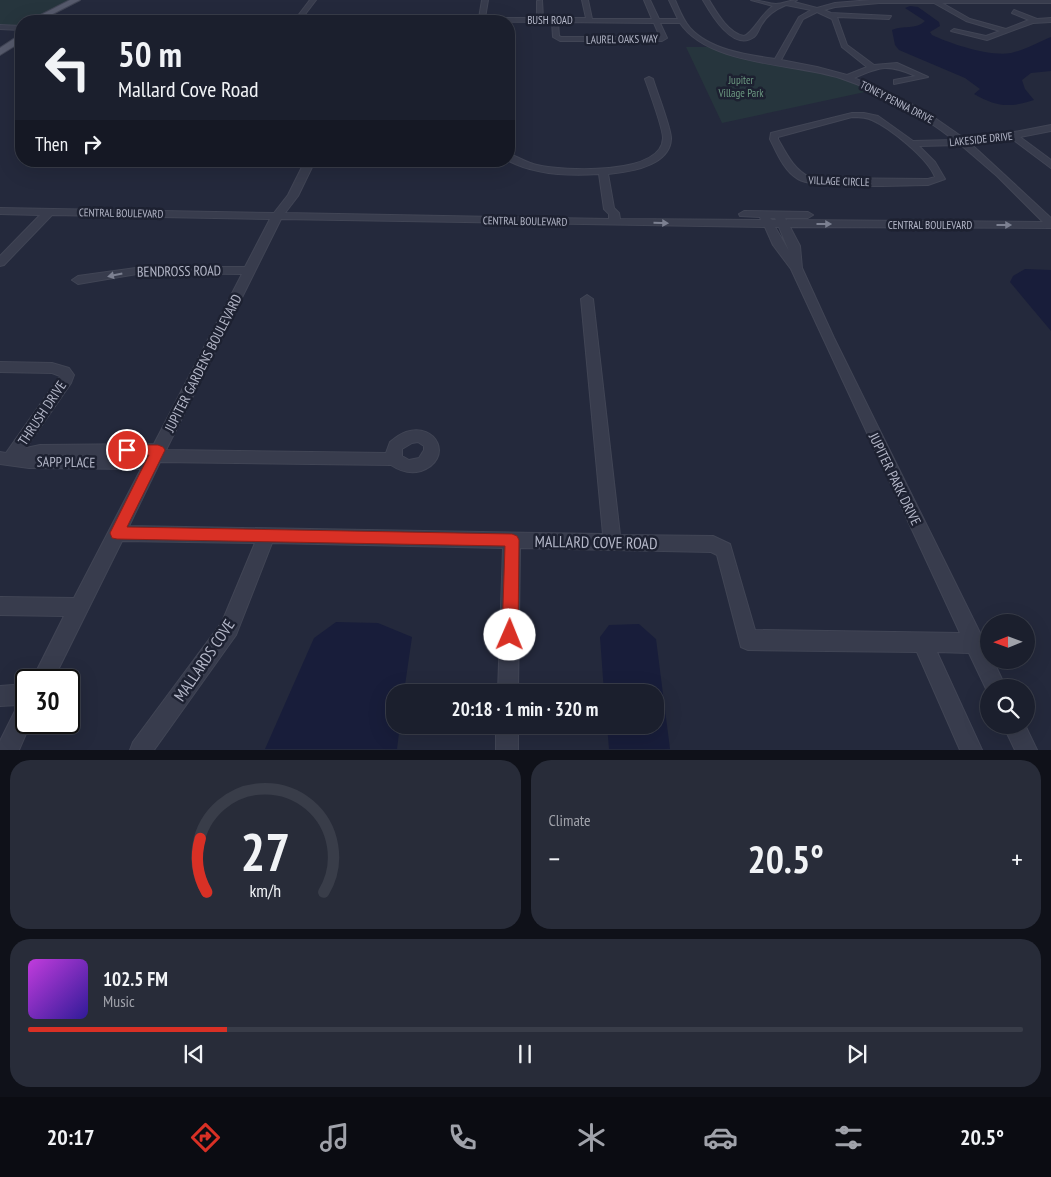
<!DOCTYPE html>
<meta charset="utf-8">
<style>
body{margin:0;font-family:"PT Sans Narrow",sans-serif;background:#282c39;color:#f1f3f6;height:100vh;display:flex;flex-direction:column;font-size:19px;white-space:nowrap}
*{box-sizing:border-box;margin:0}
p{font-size:16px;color:#a0a2aa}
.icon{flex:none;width:28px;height:28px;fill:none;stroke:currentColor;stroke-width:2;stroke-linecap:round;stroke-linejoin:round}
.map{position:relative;height:750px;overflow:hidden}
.drawer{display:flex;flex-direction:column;gap:10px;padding:10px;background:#0f1119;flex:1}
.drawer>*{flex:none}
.top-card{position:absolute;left:15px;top:15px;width:500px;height:152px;border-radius:20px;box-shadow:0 5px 20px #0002,0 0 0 1px #393d49;background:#1b1f2d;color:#f1f3f6;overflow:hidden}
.needle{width:32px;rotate:269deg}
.buttons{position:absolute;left:980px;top:614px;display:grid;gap:10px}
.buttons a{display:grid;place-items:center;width:55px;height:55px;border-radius:50%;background:#1b1f2d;box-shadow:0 5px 20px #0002,0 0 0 1px #393d49;font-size:25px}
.speed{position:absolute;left:15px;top:669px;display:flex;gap:10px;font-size:25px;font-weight:700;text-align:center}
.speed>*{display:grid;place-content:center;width:65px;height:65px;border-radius:50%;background:#1b1f2d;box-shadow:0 5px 20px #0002,0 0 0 1px #393d49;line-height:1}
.speed .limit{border:2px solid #111;border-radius:8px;background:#fff;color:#111}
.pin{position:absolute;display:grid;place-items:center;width:42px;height:42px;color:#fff;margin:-21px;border:2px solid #fff;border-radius:50%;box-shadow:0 1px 5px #0007}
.me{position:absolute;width:55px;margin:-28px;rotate:1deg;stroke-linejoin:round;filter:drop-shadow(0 0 4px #0008)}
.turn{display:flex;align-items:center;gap:18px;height:105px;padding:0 20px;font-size:22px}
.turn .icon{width:65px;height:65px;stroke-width:2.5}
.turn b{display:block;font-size:35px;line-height:42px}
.then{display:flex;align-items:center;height:48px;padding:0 20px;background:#0003;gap:10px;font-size:19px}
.big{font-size:38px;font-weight:800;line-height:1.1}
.drawer .card{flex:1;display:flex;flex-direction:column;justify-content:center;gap:8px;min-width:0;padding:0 18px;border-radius:20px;background:#282c39}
.drawer .dial{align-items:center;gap:0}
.dial svg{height:130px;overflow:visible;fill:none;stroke:#393d49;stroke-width:7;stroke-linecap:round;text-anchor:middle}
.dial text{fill:#f1f3f6;stroke:none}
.song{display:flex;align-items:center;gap:15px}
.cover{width:60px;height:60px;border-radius:8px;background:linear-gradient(135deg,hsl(290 70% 55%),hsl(250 70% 35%))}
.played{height:5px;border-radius:2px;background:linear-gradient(90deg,#d93025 20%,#393d49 20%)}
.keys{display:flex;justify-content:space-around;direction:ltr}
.heat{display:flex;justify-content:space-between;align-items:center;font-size:28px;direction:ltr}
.drawer .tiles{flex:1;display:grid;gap:10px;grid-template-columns:1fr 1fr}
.card:last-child{grid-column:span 2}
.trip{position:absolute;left:386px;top:684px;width:278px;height:50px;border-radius:20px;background:#1b1f2d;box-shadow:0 5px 20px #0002,0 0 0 1px #393d49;font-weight:800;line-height:50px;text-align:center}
.menu{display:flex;height:80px;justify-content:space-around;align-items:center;background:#0b0c12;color:#a0a2aa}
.menu .icon{width:35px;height:35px}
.menu .selected{color:#d93025}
.menu b{font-size:22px;color:#f1f3f6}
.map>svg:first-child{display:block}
.green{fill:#26353d}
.water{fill:#181d3a}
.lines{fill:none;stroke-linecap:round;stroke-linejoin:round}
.minor-casing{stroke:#414555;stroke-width:2}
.major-casing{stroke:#414555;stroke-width:2}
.minor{fill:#383c4d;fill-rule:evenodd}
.major{fill:#565a6c;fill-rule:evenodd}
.oneway{fill:#7c8091}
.route{fill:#d93025;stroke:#8d1f18}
.labels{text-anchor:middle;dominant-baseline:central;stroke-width:5;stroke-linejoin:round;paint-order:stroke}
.far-street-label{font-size:11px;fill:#b4b7c8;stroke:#1d2131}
.far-park-label{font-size:11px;fill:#6b9880;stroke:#1d2131}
.street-label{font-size:14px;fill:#b4b7c8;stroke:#1d2131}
.near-street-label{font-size:16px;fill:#b4b7c8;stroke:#1d2131}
</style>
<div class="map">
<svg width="1051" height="750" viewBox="0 0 1051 750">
<rect width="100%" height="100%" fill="#24293c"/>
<!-- green -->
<g class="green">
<polygon points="0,0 70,0 29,21 21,21 19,26 0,26"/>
<polygon points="686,47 715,47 734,53 830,74 874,90 722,123"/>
</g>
<!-- water -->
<g class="water">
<path d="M910 6 918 7 939 22 940 26 930 32 932 35C951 44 991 57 1011 53 1025 50 1038 42 1051 37V71L1031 73 1022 80 1025 89 1034 100C1009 108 997 107 974 94L980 89 965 78 899 50 895 45 892 30C903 25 916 30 925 21L905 8Z"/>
<polygon points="1025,269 1051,270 1051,331 1010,282 1013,276"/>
<polygon points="336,622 378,623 412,637 404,692 395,692 395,725 400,725 397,749 265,749 314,638"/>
<polygon points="639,624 656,639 670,749 609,749 607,725 655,725 655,692 604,692 600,637 609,625"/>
</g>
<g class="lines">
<defs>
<g id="minor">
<path d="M310 0H316L303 17 479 18 482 0H488L485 18H537V1L542 0 543 18H586L582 0H588L592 19H652L644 0H650L659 19H678L669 0H675C679 9 683 20 690 28 710 50 747 55 775 59L799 17 811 10 786 5C776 9 767 15 762 24 759 28 758 34 754 37 733 52 711 14 703 0H709C717 13 728 33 744 36 753 33 761 14 773 6L751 0C760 0 768 4 776 4 783 4 790 0 797 0L794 2 817 8 835 3 871 0H1051V3H942L970 19 1006 29 1029 20 1012 13 1014 10 1037 19 1051 18V22L1033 23 987 40 951 31 954 29 986 36 1000 31 966 21 934 3H879L835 7 824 10 831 13 891 16 889 19 837 17 847 45 874 65 897 63 928 77 894 84V80L916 76C888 64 881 66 854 78L908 102 929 114 965 139 983 138 1051 125V131L1020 137 1051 160V168L1011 138 971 144 1051 218V228L790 227 800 246 802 268 834 338 989 651V660H993L1006 688H989V695L969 653 937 652 982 750H960L917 652 748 650 741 647 717 555 711 552 520 548 518 692H498L503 548 272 543 236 635 154 750H130L133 742 222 622 255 543 122 541 53 680H32L64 616 0 615V597L74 598 141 469 29 468 0 464V452L6 453 60 376 52 373 0 372V362L52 363 69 368 74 375 71 383 26 448 40 445 154 444 242 274 143 273 78 284 72 280 78 276 143 267H245L270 219 52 215 4 265 0 266V256L40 215 0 214V208L274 213 288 195 305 161H315L298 196 285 213 609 219V214L604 209 599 174C569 176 536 175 509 161V154C519 157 527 163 537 165 562 171 662 176 663 138 663 129 649 90 645 79L649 77 653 79C656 90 672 130 671 139 670 166 629 172 608 174L614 208 619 213 620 219 761 220 760 217 740 216 739 214 744 211 808 212 813 215 808 218H785L786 220 1043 222 997 176 961 145 919 146 935 162 945 179 928 185C901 185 818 190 798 179 784 171 777 153 770 139L771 133 852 113H864L878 116 913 141 954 140C920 113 881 92 840 78 794 63 709 66 680 23H660L667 38 662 41H560L553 37 552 22 57 19 54 17 57 15 297 17ZM817 12 832 19 842 47 867 67 847 75 817 67 781 60 803 19ZM558 22 654 23 660 37H561L559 36ZM852 117C859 117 866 117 872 120 890 128 928 158 935 177L928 179 811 178C794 170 787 155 778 139V137ZM770 218H775L776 220H772ZM281 219 765 227 773 245 791 269 960 633 755 630 730 544 713 536 620 535 593 299 587 295 581 299 603 534 129 526 160 462 391 465C400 471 410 474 421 471 454 459 437 422 406 432 400 434 395 438 390 442L386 453 166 450ZM775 227H779L789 251ZM418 442 424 446V450L419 458 409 460 402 456V449L412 443Z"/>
<polygon points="0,25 21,26 21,30 0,29"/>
<polygon points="26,684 26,722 31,722 19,750 0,750 0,741 18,705 0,706 0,686"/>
<rect x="496" y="725" width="22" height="25"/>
<polygon points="1003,725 1025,725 1037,750 1015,750"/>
</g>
<g id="major">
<polygon points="70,0 80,0 39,21 29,21"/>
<polygon points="18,36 21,36 21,42 0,55 0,48"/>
</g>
</defs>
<!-- minor casing -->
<use href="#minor" class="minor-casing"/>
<!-- major casing -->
<use href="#major" class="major-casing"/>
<!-- minor -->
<use href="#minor" class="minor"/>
<!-- major -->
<use href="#major" class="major"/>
</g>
<!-- one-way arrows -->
<defs><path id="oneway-solid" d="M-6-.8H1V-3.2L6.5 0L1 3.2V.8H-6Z" transform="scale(1.25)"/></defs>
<g class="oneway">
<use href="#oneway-solid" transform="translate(661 223) rotate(1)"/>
<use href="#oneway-solid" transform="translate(824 224)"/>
<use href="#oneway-solid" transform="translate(1004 225)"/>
<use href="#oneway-solid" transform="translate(115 275) rotate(168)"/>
</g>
<!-- route -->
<polygon class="route" points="127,445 158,445 163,447 165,450 127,527 512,534 517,536 519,540 518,635 515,641 510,643 504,641 502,635 505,546 117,539 112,538 110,533 149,455 123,454 121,450 123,447"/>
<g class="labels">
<!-- far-street labels -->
<g class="far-street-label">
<text x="550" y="20">BUSH ROAD</text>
<text transform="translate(622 39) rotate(-1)">LAUREL OAKS WAY</text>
<text transform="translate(897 102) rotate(27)">TONEY PENNA DRIVE</text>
<text transform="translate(981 139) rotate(-6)">LAKESIDE DRIVE</text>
<text transform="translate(839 181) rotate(2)">VILLAGE CIRCLE</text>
<text transform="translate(121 213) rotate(1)">CENTRAL BOULEVARD</text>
<text transform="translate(525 221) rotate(1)">CENTRAL BOULEVARD</text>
<text x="930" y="225">CENTRAL BOULEVARD</text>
</g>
<!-- far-park labels -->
<g class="far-park-label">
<text x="741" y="80">Jupiter<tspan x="741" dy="13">Village Park</tspan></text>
</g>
<!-- street labels -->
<g class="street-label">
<text transform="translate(179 271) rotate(-1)">BENDROSS ROAD</text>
<text transform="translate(203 363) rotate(-63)">JUPITER GARDENS BOULEVARD</text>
<text transform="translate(42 413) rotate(-56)">THRUSH DRIVE</text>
<text transform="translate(66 462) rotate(1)">SAPP PLACE</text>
<text transform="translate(895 479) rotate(64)">JUPITER PARK DRIVE</text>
</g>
<!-- near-street labels -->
<g class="near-street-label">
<text transform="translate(596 542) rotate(1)">MALLARD COVE ROAD</text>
<text transform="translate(204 660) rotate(-56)">MALLARDS COVE</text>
</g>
</g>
</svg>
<div class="buttons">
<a><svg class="needle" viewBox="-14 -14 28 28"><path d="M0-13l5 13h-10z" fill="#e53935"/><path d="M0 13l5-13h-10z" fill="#a0a2aa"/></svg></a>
<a><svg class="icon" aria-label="search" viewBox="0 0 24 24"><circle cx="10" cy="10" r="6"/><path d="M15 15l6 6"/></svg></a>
</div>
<div class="speed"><div class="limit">30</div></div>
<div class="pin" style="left:127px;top:450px;background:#d93025"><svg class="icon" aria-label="arrive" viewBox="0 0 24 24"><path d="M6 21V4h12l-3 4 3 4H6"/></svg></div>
<svg class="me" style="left:510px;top:635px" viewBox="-20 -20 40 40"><circle r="19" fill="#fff"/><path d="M0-13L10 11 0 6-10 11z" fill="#d93025"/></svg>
<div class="trip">20:18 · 1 min · 320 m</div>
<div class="top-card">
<div class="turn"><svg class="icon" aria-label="left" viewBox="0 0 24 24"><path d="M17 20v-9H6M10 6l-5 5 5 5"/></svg><div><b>50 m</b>Mallard Cove Road</div></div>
<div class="then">Then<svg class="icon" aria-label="right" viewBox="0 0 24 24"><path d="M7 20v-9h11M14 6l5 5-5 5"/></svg></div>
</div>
</div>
<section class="drawer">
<div class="tiles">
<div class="card dial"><svg viewBox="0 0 100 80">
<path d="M14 69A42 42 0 1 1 86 69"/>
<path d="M14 69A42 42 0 0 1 10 36" stroke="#d93025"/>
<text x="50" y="56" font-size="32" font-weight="700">27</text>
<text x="50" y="72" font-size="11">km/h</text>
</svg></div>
<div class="card"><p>Climate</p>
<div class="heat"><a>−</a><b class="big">20.5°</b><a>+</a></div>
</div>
<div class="card">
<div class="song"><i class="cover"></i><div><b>102.5 FM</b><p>Music</p></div></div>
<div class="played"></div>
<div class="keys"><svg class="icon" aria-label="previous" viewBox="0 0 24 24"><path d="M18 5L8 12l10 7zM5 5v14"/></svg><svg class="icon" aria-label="pause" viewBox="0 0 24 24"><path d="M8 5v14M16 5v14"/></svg><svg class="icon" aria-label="next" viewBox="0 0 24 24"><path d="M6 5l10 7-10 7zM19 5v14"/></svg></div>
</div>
</div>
</section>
<nav class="menu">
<b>20:17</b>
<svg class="icon selected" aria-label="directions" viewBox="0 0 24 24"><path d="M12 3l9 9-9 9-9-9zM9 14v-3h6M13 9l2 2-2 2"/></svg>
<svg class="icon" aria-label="music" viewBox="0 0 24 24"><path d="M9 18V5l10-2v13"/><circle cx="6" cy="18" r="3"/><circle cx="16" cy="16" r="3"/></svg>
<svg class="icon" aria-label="phone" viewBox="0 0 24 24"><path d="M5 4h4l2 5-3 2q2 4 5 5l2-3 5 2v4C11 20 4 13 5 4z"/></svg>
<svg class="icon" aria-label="climate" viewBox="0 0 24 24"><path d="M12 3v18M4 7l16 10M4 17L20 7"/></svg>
<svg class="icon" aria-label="car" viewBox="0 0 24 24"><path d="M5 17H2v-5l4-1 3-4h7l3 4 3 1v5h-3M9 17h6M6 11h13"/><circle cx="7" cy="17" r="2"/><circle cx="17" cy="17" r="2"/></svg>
<svg class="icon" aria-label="filters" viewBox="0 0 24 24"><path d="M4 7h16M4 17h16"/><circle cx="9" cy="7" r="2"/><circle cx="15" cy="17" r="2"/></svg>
<b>20.5°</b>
</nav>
